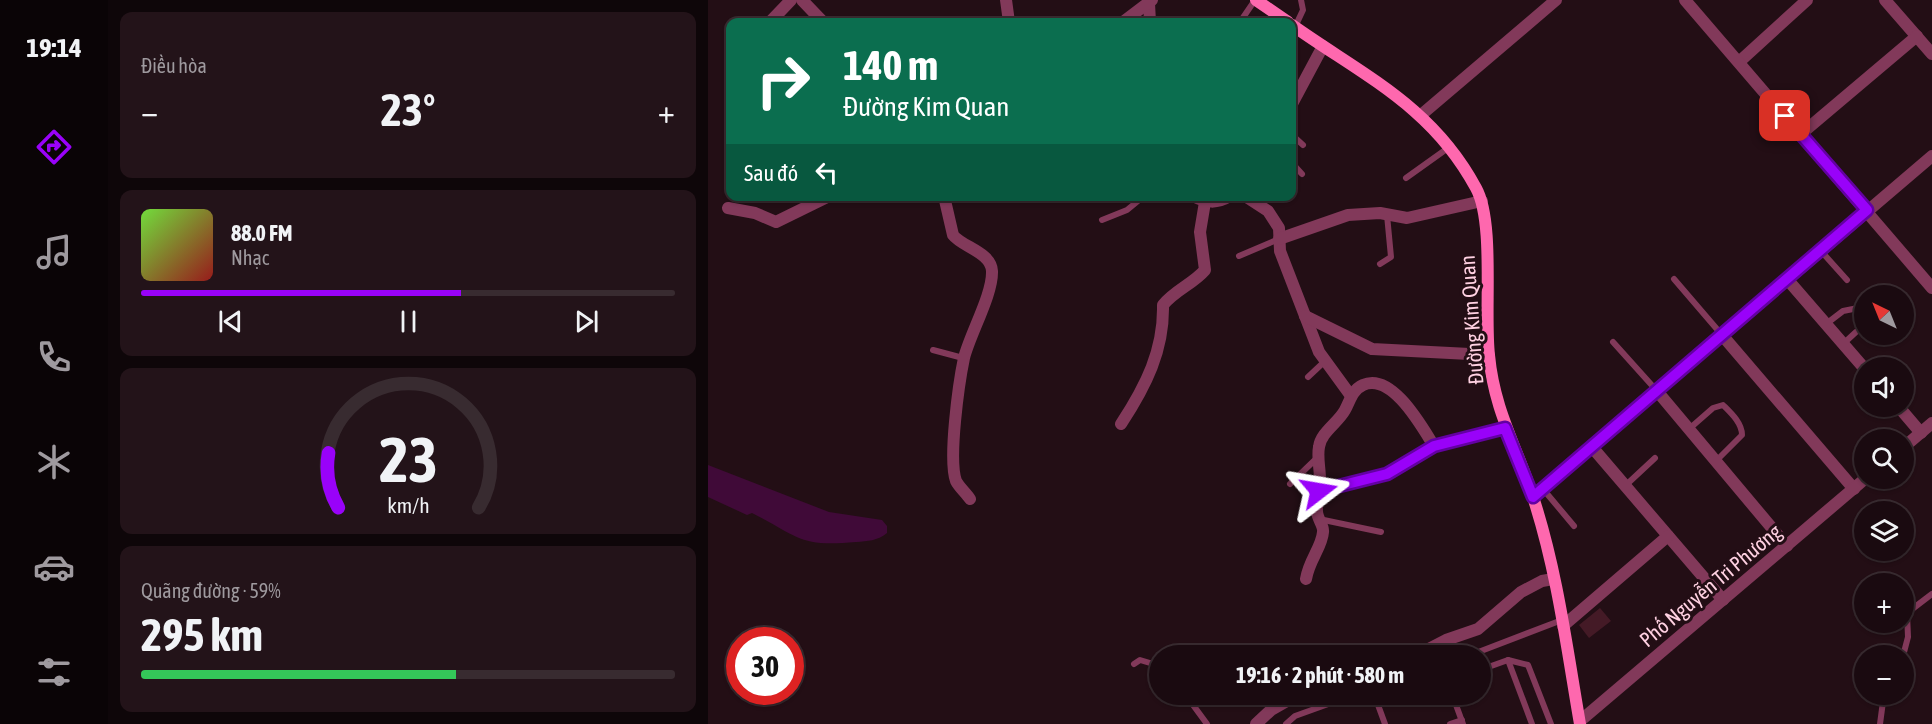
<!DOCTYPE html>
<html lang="vi">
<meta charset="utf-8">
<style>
body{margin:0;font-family:"Asap Condensed",sans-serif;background:#231319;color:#f1f3f6;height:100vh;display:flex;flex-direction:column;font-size:22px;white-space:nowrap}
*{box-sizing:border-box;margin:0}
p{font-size:20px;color:#9f9a9f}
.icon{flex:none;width:33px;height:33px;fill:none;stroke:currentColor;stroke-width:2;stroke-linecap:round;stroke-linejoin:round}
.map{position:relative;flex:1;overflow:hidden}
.sheet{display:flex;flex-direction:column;gap:12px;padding:12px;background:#0e0609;width:600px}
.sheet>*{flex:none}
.banner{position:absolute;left:18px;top:18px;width:570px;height:183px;border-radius:12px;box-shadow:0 2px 4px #0004,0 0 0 2px #382b30;background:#0b6e4f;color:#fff;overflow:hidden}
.needle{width:39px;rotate:317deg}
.fabs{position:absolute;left:1146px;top:285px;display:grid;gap:12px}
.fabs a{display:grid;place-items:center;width:60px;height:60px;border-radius:50%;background:#1a0a10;box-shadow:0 2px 4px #0004,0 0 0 2px #382b30;font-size:30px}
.speed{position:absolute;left:18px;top:627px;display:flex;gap:12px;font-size:30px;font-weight:700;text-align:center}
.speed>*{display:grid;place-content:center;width:78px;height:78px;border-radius:50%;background:#1a0a10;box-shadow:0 2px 4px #0004,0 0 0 2px #382b30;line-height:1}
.speed .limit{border:9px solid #d22;background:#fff;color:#111}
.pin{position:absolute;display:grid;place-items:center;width:51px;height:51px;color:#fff;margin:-26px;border-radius:12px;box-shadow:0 3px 9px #0006}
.me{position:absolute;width:66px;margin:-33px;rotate:76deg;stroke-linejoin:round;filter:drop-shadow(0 0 4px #0008)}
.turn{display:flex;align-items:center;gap:21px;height:126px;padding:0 18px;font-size:27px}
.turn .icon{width:78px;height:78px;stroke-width:2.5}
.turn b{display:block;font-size:42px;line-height:51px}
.then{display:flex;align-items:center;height:57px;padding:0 18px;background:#0003;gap:12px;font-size:22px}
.big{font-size:45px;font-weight:700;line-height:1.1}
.sheet .tile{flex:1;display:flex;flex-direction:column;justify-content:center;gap:9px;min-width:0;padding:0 21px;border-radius:12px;background:#231319}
.sheet .dial{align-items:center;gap:0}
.dial svg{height:156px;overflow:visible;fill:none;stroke:#382b30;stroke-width:7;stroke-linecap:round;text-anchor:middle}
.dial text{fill:#f1f3f6;stroke:none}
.song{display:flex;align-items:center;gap:18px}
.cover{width:72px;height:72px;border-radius:9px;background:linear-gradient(135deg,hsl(100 70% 55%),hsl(0 70% 35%))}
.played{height:6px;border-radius:3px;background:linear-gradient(90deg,#9902f9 60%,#382b30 60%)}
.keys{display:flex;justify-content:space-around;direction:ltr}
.heat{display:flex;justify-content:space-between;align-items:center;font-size:33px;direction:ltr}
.charge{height:9px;border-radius:4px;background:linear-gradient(90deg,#34c759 59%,#382b30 0)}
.trip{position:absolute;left:441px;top:645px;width:342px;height:60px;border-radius:30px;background:#1a0a10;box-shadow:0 2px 4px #0004,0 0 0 2px #382b30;font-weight:700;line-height:60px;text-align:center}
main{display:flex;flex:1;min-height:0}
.tab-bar{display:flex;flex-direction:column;width:108px;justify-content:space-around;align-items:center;background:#0a0406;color:#9f9a9f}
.tab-bar .icon{width:42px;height:42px}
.tab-bar .selected{color:#9902f9}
.tab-bar b{font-size:27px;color:#f1f3f6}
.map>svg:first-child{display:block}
.water{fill:#400a38}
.building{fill:#441a26}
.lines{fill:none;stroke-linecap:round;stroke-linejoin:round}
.service{stroke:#82395a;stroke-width:6}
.minor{stroke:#82395a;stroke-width:12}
.tertiary{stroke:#82395a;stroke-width:12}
.secondary{stroke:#fe68ae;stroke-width:12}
.route-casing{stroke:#6301a2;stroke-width:15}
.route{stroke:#9902f9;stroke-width:10}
.labels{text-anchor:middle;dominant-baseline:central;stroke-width:6;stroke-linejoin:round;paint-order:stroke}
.street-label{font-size:21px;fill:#ffd1e2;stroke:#230e15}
</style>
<main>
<nav class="tab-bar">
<b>19:14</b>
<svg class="icon selected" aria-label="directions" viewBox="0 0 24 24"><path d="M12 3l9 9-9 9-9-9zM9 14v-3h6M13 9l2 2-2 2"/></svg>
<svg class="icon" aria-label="music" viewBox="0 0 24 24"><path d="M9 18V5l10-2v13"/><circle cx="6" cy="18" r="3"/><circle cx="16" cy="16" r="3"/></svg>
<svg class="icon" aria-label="phone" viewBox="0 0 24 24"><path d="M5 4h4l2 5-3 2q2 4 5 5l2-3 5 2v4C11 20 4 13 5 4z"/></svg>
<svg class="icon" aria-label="climate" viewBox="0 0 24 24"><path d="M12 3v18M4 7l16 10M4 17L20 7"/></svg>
<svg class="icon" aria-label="car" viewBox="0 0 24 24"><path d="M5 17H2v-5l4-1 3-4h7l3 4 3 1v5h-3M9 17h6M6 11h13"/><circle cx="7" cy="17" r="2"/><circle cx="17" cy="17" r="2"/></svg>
<svg class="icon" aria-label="filters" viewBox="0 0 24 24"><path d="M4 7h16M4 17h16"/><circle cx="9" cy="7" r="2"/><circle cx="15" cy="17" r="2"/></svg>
</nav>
<section class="sheet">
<div class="tile"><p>Điều hòa</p>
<div class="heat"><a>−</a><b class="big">23°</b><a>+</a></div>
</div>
<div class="tile">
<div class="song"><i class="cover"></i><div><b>88.0 FM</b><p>Nhạc</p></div></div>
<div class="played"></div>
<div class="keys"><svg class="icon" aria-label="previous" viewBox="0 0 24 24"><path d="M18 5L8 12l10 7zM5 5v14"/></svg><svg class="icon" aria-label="pause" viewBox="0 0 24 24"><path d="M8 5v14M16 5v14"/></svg><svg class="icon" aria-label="next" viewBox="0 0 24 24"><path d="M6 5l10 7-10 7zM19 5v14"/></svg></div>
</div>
<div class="tile dial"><svg viewBox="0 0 100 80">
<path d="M14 69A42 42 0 1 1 86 69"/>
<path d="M14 69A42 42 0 0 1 9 41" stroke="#9902f9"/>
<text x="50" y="56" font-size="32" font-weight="700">23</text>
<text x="50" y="72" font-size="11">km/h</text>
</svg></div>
<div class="tile"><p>Quãng đường · 59%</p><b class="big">295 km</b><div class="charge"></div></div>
</section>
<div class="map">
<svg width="1224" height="724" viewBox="0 0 1224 724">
<rect width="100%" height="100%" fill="#230e15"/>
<!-- water -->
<path class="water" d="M0 465 121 512 174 520 179 526V533C169 541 160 541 148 542 90 547 92 537 44 513L39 515 0 497Z"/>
<!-- building -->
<polygon class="building" points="892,608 903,621 881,638 871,625"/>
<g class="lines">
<!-- service -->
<g class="service">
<polyline points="369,21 369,22"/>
<polyline points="532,22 547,0"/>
<polyline points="587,27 595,10 593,0"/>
<polyline points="584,135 595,145"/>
<polyline points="584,163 594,174"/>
<polyline points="698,178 740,148"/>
<polyline points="394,220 419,210 436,196"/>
<polyline points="1113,251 1139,280"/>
<polyline points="531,256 571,239"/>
<polyline points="672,264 683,257 679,215"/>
<polyline points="966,279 1014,335"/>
<polyline points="1118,324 1135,311 1150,308"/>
<polyline points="905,342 949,391"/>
<polyline points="1135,344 1148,332"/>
<polyline points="225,350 255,358"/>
<polyline points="600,377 616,362"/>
<path d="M981 429 1005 408 1015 405C1023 413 1034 423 1034 435L1008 461"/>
<polyline points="582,484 610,457"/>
<polyline points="918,485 947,458"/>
<polyline points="835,489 866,526"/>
<polyline points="611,519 673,532"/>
<polyline points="760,656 854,620"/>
<polyline points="1195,656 1200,637 1199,613 1224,594"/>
<polyline points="800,660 824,724"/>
<polyline points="426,664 432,660 452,666"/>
<polyline points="772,670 800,660 820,665 843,724"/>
<polyline points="477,694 499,724"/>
<polyline points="666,694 677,724"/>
<polyline points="744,694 755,724"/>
<polyline points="578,724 587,716 648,694"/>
<polyline points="742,724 754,720"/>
<polyline points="1172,724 1176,694"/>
</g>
<!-- minor -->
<g class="minor">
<polyline points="94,0 115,22"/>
<polyline points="298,0 301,22"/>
<polyline points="1177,0 1224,54"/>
<polyline points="441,3 442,22"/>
<polyline points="62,22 83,0"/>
<polyline points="415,22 444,0"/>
<polyline points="1031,62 1099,0"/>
<polyline points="584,104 615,46"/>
<polyline points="713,115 848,0"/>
<polyline points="1093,134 1209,36"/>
<path d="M236 196 245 235C254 247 283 252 284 271 285 294 262 334 256 358 251 382 240 459 248 481 251 487 258 493 262 499"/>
<path d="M485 196C498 203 509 204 522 196"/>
<polyline points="537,196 560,211 571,228 572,251 611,352 643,396"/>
<polyline points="20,208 47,213 68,222 121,196"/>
<polyline points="571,239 640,215 672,213 699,218 774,201"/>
<polyline points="1079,279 1156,368"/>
<polyline points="597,316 664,349 781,355"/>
<polyline points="1014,335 1146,489"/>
<polyline points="949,391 1079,546"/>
<polyline points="1190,406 1213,433"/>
<path d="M413 424C438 386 456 350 455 305 467 290 485 284 497 270L492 232 497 202"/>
<polyline points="884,447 1015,600"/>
<polyline points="1196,447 1224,423"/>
<polyline points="611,491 679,474 726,446 797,428"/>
<polyline points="825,497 1224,156"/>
<path d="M598 579C601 560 614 547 615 532 616 525 609 519 609 511 608 500 612 489 612 479 612 469 609 457 611 447 613 432 630 423 637 410 642 401 644 390 655 385 684 372 714 427 726 446"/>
<polyline points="855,626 960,536"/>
<polyline points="707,656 738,640 770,629 813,592 834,581 845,579"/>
<polyline points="872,721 1158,478"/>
<polyline points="548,724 563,710 591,694"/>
</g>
<!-- tertiary -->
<polyline class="tertiary" points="977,0 1224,288"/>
<!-- secondary -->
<g class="secondary">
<polyline points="548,0 580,22"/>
<path d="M584 25C656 76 724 106 768 188 787 222 776 312 781 355 786 410 809 447 825 497 849 570 859 649 872 724"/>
</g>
</g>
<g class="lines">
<defs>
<polyline id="route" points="611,491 679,474 726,446 797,428 825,497 1159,210 1077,116"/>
</defs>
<!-- route casing -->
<use href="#route" class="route-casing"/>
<!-- route -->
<use href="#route" class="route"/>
</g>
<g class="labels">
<!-- street labels -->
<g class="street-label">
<text transform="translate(763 320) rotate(-94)">Đường Kim Quan</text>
<text transform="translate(1002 585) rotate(-40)">Phố Nguyễn Tri Phương</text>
</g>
</g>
</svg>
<div class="fabs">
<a><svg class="needle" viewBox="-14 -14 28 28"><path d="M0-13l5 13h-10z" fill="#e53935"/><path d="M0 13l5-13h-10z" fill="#9f9a9f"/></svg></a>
<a><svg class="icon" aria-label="sound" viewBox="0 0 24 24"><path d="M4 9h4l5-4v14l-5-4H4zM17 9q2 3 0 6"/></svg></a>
<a><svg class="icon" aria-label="search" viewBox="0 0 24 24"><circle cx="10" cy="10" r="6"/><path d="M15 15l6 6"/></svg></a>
<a><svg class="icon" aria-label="layers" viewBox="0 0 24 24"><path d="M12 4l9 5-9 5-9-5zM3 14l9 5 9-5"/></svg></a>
<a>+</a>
<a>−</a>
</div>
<div class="speed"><div class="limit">30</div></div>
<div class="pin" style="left:1077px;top:116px;background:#d93025"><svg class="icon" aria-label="arrive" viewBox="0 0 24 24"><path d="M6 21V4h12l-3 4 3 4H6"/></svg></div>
<svg class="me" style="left:611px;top:491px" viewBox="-20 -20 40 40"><path d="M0-17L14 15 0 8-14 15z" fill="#9902f9" stroke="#fff" stroke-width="4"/></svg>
<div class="trip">19:16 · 2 phút · 580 m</div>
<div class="banner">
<div class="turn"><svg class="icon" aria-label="right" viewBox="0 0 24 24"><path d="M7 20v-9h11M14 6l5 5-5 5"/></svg><div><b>140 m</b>Đường Kim Quan</div></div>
<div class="then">Sau đó<svg class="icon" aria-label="left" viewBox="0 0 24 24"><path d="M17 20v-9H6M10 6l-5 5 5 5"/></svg></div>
</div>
</div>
</main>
